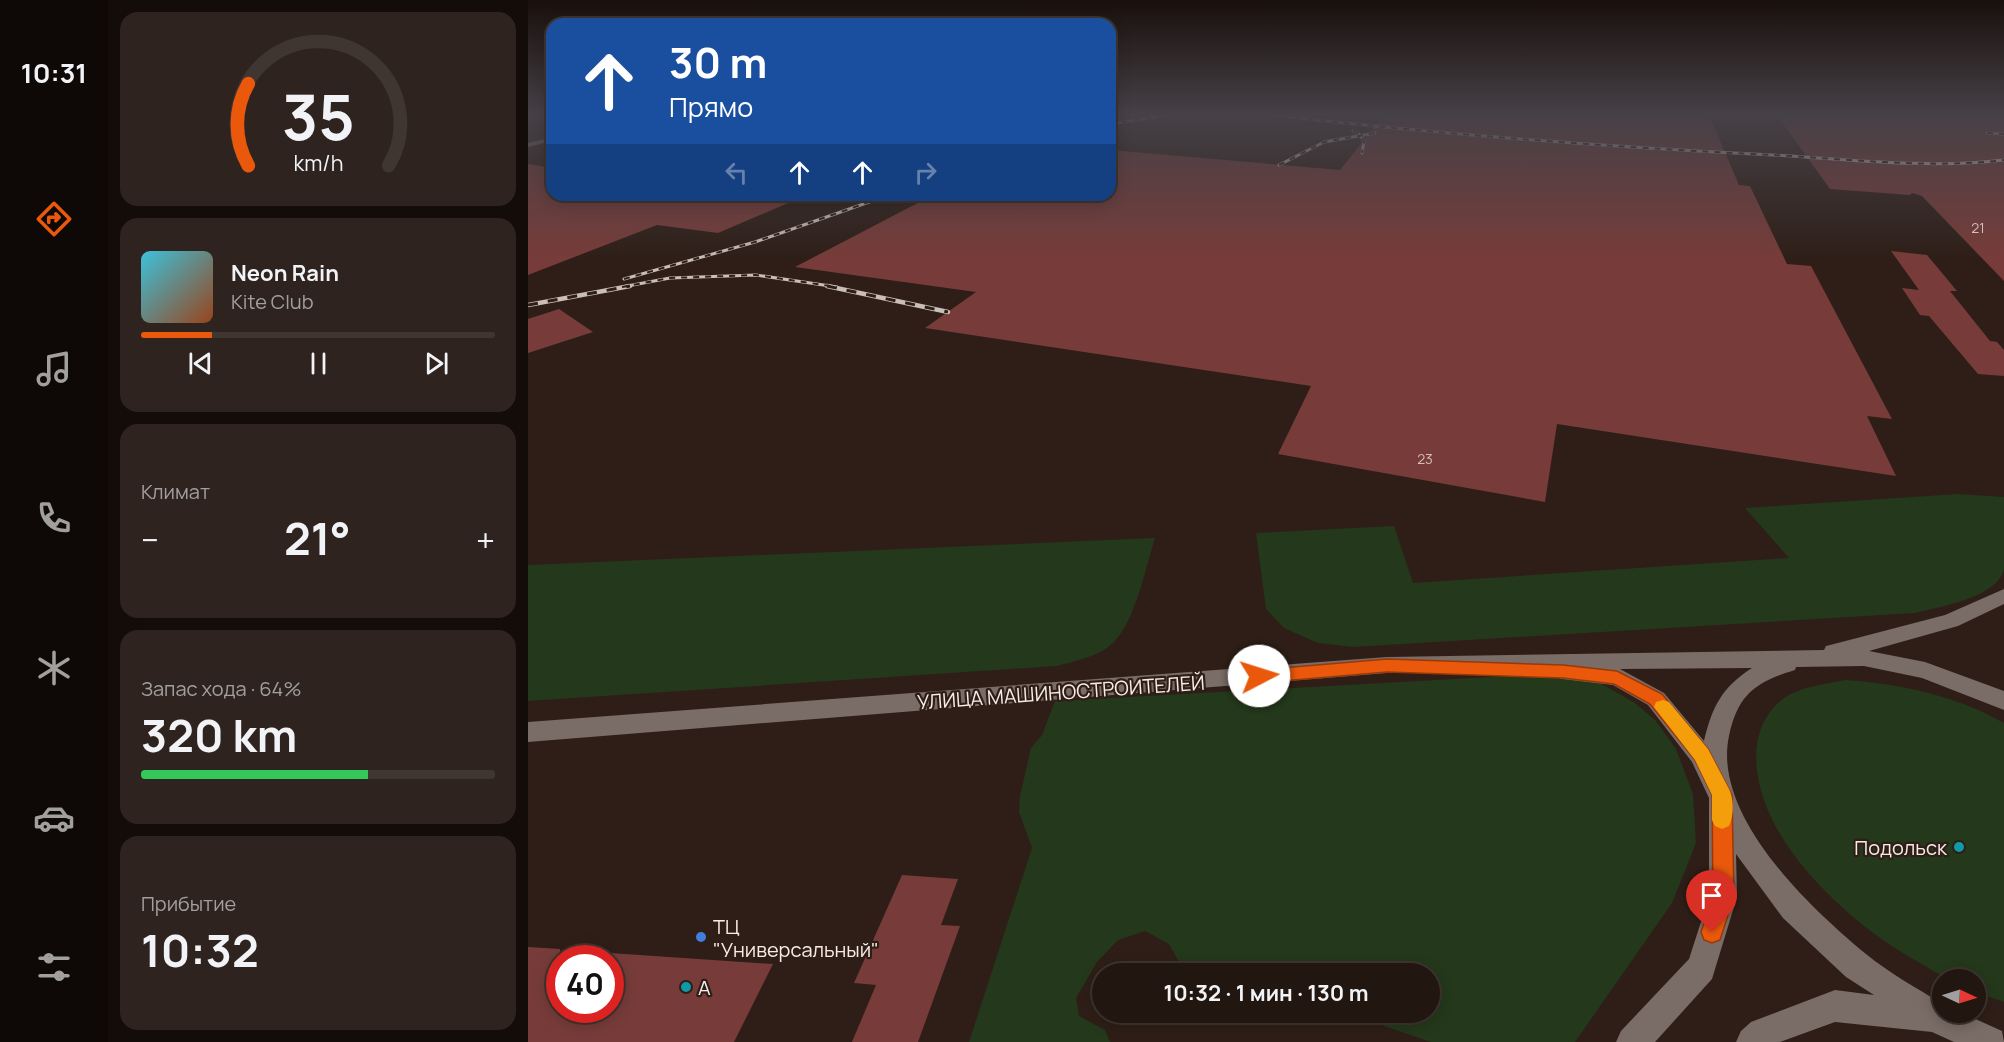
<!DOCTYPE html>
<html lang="ru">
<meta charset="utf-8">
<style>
body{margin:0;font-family:Manrope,sans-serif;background:#2e231f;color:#f1f3f6;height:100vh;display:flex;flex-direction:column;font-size:22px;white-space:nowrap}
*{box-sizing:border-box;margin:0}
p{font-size:20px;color:#a29f9f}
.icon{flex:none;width:33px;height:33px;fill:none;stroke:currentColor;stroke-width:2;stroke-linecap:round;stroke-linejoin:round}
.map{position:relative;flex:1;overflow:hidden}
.side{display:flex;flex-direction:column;gap:12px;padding:12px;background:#130c09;width:420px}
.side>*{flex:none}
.top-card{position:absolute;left:18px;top:18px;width:570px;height:183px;border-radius:18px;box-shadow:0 3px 15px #0003,0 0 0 2px #3f3531;background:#1a4fa0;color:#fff;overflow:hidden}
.needle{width:39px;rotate:94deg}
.fabs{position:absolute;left:1404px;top:969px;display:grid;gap:12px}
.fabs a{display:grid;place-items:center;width:54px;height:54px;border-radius:50%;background:#221611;box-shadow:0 3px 15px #0003,0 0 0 2px #3f3531;font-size:30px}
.speed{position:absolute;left:18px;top:945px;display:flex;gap:12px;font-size:30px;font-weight:700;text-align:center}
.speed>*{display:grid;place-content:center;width:78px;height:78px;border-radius:50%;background:#221611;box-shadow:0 3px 15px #0003,0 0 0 2px #3f3531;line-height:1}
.speed .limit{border:9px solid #d22;background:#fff;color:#111}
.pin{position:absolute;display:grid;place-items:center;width:51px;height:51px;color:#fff;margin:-62px -26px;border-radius:50% 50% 50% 0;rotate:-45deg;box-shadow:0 0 6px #0007}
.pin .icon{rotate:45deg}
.me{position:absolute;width:66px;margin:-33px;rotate:85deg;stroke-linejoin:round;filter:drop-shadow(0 0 4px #0008)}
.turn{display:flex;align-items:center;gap:21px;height:126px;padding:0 24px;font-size:27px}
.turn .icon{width:78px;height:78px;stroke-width:2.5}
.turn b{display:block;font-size:42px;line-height:51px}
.lanes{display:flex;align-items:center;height:57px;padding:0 24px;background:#0003;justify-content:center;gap:30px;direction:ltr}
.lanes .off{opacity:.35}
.big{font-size:45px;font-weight:700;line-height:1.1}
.side .widget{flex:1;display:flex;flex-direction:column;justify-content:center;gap:9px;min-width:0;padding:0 21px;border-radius:18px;background:#2e231f}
.side .dial{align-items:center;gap:0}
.dial svg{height:156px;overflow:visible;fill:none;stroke:#3f3531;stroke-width:7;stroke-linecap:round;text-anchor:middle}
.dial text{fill:#f1f3f6;stroke:none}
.song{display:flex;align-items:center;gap:18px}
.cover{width:72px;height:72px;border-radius:9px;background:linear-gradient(135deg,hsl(190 70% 55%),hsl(20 70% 35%))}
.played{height:6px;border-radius:3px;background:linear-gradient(90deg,#ea580c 20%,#3f3531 20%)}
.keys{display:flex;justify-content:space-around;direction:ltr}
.heat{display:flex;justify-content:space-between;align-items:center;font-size:33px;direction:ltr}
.charge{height:9px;border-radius:4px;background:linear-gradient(90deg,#34c759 64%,#3f3531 0)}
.trip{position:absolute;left:564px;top:963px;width:348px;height:60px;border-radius:30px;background:#221611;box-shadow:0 3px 15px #0003,0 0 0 2px #3f3531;font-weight:700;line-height:60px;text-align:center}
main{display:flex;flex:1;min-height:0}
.tab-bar{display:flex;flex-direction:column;width:108px;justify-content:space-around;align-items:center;background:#0e0907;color:#a29f9f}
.tab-bar .icon{width:42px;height:42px}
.tab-bar .on{color:#ea580c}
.tab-bar b{font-size:27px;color:#f1f3f6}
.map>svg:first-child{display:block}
.green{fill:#24381b}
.building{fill:#773c39}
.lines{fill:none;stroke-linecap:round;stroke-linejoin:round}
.secondary{fill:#7a6c67;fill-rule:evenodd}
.rail-far1-casing{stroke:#cabeb8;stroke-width:3}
.rail-casing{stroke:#cabeb8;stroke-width:4.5}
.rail-far1{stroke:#2e1e17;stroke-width:2;stroke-dasharray:6;stroke-linecap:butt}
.rail{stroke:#2e1e17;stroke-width:3;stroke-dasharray:10;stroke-linecap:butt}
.route{fill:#ea580c;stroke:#983908;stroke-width:1.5}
.slow{fill:#f59e0b}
.culture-dot{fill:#0f9aa8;stroke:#2e1e17;stroke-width:2}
.shop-dot{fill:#3f7fe0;stroke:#2e1e17;stroke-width:2}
.labels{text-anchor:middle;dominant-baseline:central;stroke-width:4.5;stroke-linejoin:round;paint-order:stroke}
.number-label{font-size:14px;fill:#d6bfba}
.near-street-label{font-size:20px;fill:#f6ebe5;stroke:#2e1e17}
.near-poi-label{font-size:20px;fill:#f6ebe5;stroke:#2e1e17;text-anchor:start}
</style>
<main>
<nav class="tab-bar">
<b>10:31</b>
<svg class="icon on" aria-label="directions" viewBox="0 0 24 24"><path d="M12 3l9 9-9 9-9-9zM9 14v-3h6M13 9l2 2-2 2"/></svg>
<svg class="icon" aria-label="music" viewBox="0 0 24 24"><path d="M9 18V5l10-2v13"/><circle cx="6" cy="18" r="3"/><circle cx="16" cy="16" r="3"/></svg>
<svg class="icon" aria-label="phone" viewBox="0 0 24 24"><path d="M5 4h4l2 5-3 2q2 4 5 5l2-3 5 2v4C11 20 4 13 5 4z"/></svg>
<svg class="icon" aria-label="climate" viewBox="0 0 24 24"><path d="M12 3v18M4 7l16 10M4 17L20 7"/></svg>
<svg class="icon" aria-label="car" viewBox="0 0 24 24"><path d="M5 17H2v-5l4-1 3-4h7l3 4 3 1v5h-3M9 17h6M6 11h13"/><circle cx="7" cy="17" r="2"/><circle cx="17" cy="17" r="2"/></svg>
<svg class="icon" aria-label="filters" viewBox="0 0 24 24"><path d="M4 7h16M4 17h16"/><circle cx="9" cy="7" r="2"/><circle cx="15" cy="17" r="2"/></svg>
</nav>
<section class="side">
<div class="widget dial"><svg viewBox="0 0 100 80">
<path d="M14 69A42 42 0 1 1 86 69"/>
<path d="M14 69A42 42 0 0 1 14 27" stroke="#ea580c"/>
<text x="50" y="56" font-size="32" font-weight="700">35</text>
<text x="50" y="72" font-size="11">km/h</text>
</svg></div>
<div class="widget">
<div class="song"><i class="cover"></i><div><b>Neon Rain</b><p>Kite Club</p></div></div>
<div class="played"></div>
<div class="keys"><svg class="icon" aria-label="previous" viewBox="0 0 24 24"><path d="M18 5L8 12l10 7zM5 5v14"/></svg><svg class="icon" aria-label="pause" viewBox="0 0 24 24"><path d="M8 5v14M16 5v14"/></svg><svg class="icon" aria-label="next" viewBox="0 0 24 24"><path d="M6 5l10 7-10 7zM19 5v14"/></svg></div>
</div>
<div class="widget"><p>Климат</p>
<div class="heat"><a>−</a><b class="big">21°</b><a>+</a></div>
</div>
<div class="widget"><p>Запас хода · 64%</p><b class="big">320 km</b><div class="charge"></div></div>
<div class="widget"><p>Прибытие</p><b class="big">10:32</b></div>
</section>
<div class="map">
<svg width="1476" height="1042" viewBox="0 0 1476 1042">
<rect width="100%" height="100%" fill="#2e1e17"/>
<!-- green -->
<g class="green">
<path d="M1430 494 1476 497C1476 520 1476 546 1476 568 1472 597 1411 607 1387 613L825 647 790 643 756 628 738 609 728 533 866 526 885 583 1261 558 1217 508Z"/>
<path d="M627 538C617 569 608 620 585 643 572 656 547 661 529 666L0 701V565Z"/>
<polygon points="1016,674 1051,677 1072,683 1107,703 1128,721 1148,749 1165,794 1168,843 1144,903 1047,1042 903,1042 818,1013 902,1012 902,974 657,973 641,944 617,931 590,940 569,962 548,998 551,1016 577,1030 582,1042 441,1042 504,848 491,812 492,796 503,748 514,735 527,701"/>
<path d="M1317 680C1372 684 1427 695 1476 723V1002L1448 992V980C1439 980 1428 981 1420 979 1411 975 1401 968 1392 963 1322 925 1218 833 1229 744 1231 730 1238 714 1249 704 1266 687 1294 685 1317 680Z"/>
</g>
<!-- building -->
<g class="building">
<polygon points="856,115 1181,115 1211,185 1222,186 1259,264 1283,266 1364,419 1339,416 1368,476 1029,424 1017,502 750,454 783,386 397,328 448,292 267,267 405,195 582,195 582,150 812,170"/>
<polygon points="1249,115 1476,115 1476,281 1394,196 1384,193 1382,195 1302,189"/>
<polygon points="0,164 24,168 24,195 279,195 190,233 129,225 0,275"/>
<polygon points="1363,251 1399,255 1429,291 1422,291 1462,341 1469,342 1476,350 1476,376 1450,374 1401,316 1392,315 1374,288 1391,290"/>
<polygon points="31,309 65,332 0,353 0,319"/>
<polygon points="374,875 430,879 413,925 432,926 390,1042 324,1042 348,985 326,983"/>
<polygon points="0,947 32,949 32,1010 82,1010 82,953 245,964 206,1042 0,1042"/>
</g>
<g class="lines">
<!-- secondary -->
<g class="secondary">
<polygon points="24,137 24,141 0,147 0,143"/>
<path d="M1476 589V604L1430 626 1341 651 1397 662 1476 691V710L1394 678 1336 666 1268 667 1267 670C1228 682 1210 694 1201 736 1184 816 1282 908 1338 954 1361 973 1389 988 1414 1004V1012H1432L1474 1031 1476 1042H1426L1404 1032 1307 1022 1252 1042H1208L1213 1031 1223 1022 1307 990 1346 995 1318 977 1255 918 1208 854 1209 897 1184 979 1127 1042H1088L1093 1031 1161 959 1181 897V798L1164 762 1120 705 1085 685 1034 679 1026 677 1023 670 859 673 0 742V722L859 657 1296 650 1298 646 1306 644 1417 615ZM1224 668C1194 687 1184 707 1176 741L1136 693 1092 669Z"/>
</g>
<defs>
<g id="rail-far1">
<path d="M744 115C910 134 1078 147 1245 155 1320 159 1402 169 1476 160"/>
<polyline points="582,124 640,115"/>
<polyline points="825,131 831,134 836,141 834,153"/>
<polyline points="1459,133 1476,134"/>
<polyline points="751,165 796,142 847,133"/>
<polyline points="96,279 227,242 361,195"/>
<polyline points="94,287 142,278 228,275 309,287"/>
</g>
<g id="rail">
<polyline points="299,286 420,312"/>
<polyline points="0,305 102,286"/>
</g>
</defs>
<!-- rail-far1 casing -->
<use href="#rail-far1" class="rail-far1-casing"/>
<!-- rail casing -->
<use href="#rail" class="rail-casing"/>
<!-- rail-far1 -->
<use href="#rail-far1" class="rail-far1"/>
<!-- rail -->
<use href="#rail" class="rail"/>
</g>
<!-- sky -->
<linearGradient id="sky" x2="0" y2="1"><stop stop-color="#19100d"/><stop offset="0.44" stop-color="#464147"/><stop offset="1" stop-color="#464147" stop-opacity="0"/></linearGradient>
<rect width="1476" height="260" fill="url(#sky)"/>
<!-- route -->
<polygon class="route" points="859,659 1035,665 1089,671 1134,694 1180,749 1204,795 1206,897 1192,940 1184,943 1176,940 1173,932 1185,897 1184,795 1167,760 1122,704 1086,684 1035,678 859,672 731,683 725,681 723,676 725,672 731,670"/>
<!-- slow -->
<path class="slow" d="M1135 700 1141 702 1180 749 1201 789C1206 799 1206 816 1201 826L1194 829 1187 826 1184 820V795L1167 760 1126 707 1128 702Z"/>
<!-- markers -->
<g class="culture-dot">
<circle cx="1431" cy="847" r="6"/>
<circle cx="158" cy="987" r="6"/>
</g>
<circle class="shop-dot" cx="173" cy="937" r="6"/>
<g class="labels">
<!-- number labels -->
<g class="number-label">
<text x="1450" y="227">21</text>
<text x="897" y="458">23</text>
</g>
<!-- near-street labels -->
<g class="near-street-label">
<text transform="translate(533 692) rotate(-4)">УЛИЦА МАШИНОСТРОИТЕЛЕЙ</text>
</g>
<!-- near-poi labels -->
<g class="near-poi-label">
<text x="1419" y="847" text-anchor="end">Подольск</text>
<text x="185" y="926">ТЦ<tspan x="185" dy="23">"Универсальный"</tspan></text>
<text x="170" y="987">А</text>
</g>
</g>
</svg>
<div class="fabs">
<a><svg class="needle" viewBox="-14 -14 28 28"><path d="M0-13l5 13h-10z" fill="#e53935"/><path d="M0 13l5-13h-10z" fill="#a29f9f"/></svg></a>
</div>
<div class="speed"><div class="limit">40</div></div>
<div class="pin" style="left:1184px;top:932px;background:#d93025"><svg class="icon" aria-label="arrive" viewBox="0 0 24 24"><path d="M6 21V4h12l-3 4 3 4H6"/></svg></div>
<svg class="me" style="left:731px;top:676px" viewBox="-20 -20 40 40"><circle r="19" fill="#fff"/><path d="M0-13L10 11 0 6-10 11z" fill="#ea580c"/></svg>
<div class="trip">10:32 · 1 мин · 130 m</div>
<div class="top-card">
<div class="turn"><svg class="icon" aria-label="ahead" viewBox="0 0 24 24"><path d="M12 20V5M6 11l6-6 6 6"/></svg><div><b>30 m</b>Прямо</div></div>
<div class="lanes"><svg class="icon off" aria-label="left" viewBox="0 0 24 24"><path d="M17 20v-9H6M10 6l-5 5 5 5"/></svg><svg class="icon" aria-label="ahead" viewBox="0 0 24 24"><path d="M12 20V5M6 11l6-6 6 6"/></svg><svg class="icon" aria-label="ahead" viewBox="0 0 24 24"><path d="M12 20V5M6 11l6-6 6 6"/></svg><svg class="icon off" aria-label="right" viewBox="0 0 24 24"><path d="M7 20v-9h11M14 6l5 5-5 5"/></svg></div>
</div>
</div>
</main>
